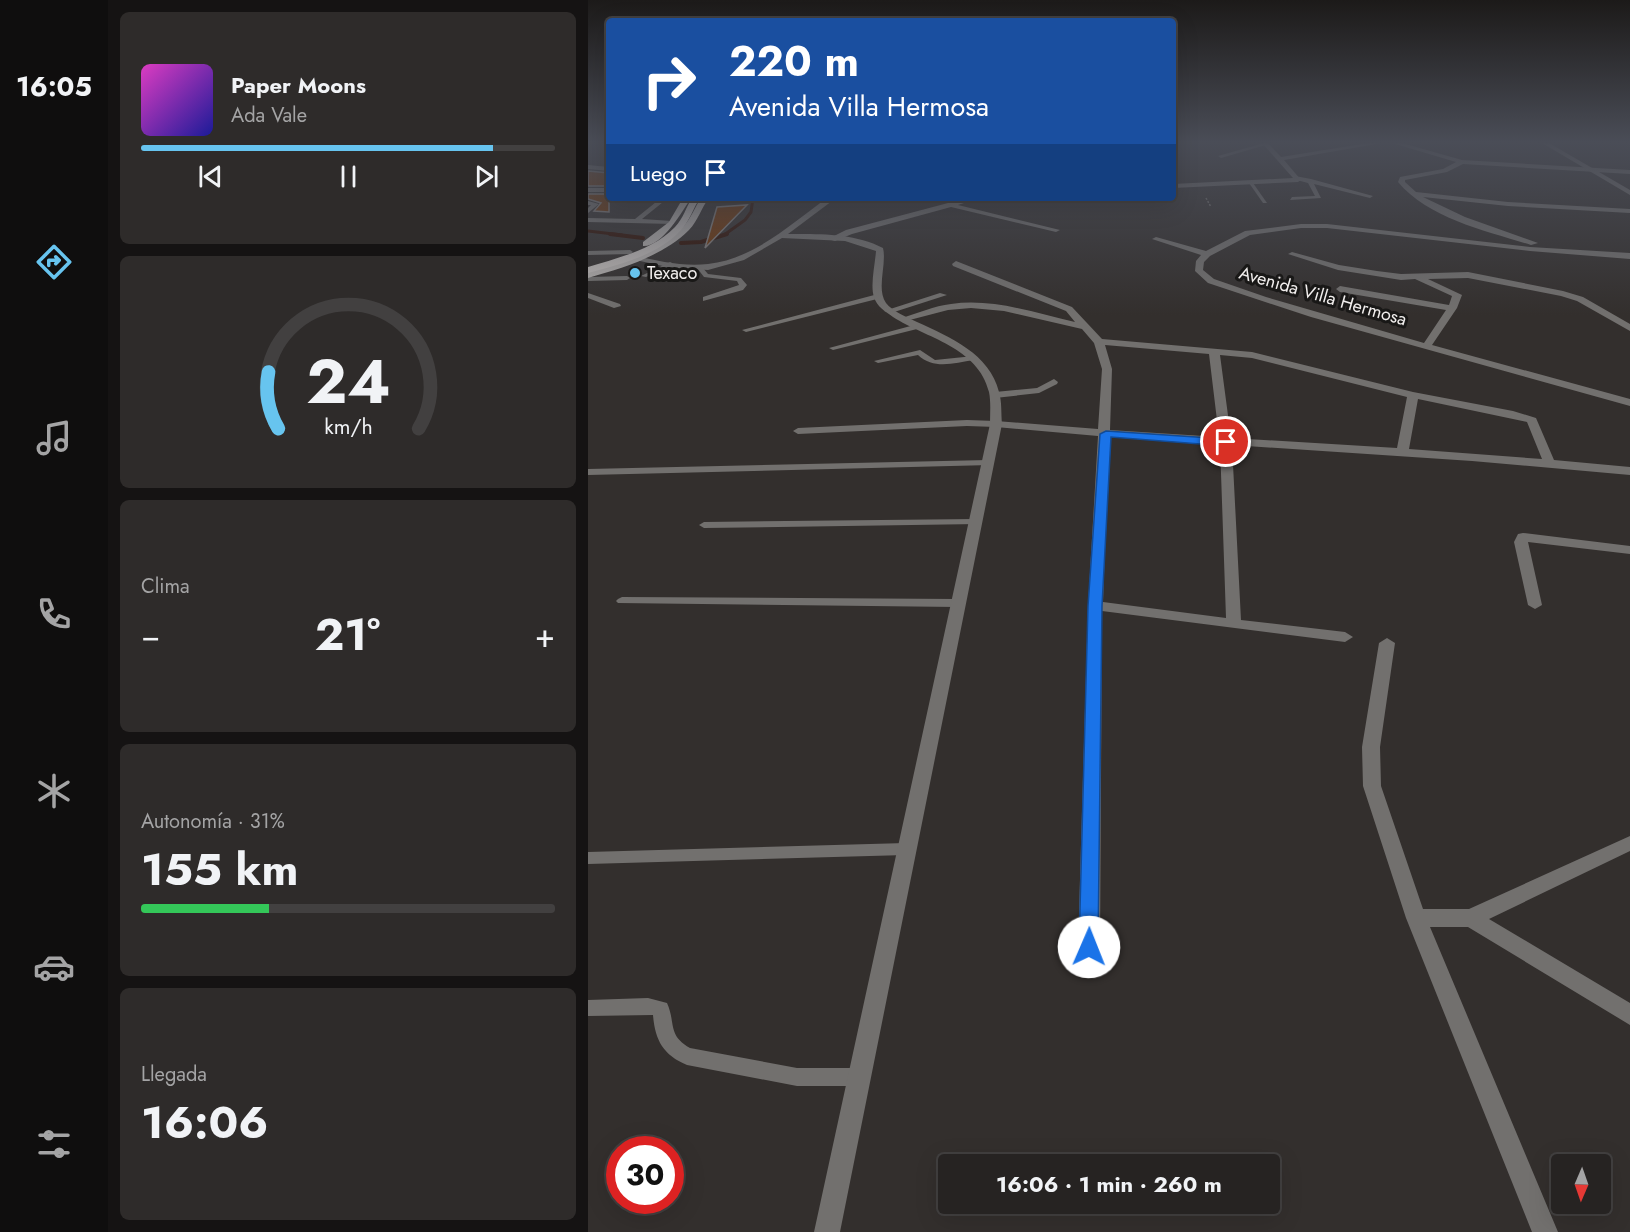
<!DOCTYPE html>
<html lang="es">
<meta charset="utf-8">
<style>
body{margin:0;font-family:Jost,sans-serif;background:#2e2b2a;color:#f1f3f6;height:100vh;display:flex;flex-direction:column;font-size:22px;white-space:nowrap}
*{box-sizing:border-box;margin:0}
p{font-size:20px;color:#a4a4a5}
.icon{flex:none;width:33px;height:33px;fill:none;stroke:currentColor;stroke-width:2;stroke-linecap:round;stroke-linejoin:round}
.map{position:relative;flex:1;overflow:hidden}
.sheet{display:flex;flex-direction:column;gap:12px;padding:12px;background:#151313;width:480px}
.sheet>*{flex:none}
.guide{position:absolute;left:18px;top:18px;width:570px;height:183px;border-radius:6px;box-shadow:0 6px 24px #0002,0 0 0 2px #424040;background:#1a4fa0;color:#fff;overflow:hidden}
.needle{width:39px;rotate:182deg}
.tools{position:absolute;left:963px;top:1154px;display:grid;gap:12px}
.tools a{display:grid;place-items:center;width:60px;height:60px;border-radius:6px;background:#262322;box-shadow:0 6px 24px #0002,0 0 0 2px #424040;font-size:30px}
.speed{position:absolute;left:18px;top:1136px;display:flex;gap:12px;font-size:30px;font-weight:700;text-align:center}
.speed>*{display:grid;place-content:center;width:78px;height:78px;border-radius:50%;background:#262322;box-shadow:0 6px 24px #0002,0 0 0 2px #424040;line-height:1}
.speed .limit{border:9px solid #d22;background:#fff;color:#111}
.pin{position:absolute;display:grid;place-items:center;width:51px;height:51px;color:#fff;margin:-26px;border:3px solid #fff;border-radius:50%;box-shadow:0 2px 6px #0007}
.me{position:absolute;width:66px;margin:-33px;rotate:1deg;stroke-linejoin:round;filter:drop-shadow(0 0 4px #0008)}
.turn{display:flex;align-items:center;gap:21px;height:126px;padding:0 24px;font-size:27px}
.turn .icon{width:78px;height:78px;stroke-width:2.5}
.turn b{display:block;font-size:42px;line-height:51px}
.then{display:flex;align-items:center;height:57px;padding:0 24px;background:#0003;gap:12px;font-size:22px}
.big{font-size:45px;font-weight:700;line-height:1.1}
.sheet .card{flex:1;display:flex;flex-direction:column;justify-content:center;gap:9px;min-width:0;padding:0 21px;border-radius:9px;background:#2e2b2a}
.sheet .dial{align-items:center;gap:0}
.dial svg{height:156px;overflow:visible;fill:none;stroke:#424040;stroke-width:7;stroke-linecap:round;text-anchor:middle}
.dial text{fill:#f1f3f6;stroke:none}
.song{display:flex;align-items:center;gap:18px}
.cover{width:72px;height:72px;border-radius:9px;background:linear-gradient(135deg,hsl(310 70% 55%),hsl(240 70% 35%))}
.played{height:6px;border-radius:3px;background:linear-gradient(90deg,#67c4ef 85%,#424040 85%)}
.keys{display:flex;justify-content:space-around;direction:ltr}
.heat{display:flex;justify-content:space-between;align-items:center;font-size:33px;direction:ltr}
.charge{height:9px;border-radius:4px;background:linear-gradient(90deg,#34c759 31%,#424040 0)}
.trip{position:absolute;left:350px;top:1154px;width:342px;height:60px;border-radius:6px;background:#262322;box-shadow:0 6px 24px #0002,0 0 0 2px #424040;font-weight:700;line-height:60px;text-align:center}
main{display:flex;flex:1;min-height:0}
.dock{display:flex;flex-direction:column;width:108px;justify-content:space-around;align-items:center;background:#0f0e0e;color:#a4a4a5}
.dock .icon{width:42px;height:42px}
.dock .on{color:#67c4ef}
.dock b{font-size:27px;color:#f1f3f6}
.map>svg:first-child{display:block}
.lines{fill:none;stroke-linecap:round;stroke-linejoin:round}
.stream-far1{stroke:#2d0d00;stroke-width:3}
.stream{stroke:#2d0d00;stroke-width:4}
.building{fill:#703304;stroke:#817c7a;stroke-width:1.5}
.path{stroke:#767371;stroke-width:1.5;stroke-dasharray:2 1.5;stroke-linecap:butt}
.service{fill:#72706e;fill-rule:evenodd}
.minor{fill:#72706e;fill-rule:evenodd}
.tertiary{fill:#72706e;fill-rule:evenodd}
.primary{fill:#b3afac;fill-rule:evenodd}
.trunk{fill:#c0bbb8;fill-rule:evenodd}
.route{fill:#1a73e8;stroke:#114b97;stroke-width:1.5}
.poi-dot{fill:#67c4ef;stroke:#191817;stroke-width:2}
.labels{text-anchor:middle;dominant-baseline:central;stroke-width:6;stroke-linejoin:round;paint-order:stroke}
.far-poi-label{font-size:18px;fill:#f1eeed;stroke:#191817;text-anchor:start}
.far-street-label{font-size:18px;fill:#f1eeed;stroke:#191817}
</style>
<main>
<nav class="dock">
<b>16:05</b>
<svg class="icon on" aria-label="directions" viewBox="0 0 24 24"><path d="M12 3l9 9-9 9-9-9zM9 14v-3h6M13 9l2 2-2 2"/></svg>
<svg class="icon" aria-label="music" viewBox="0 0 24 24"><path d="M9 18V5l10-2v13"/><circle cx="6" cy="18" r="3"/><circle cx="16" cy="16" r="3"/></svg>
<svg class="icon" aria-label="phone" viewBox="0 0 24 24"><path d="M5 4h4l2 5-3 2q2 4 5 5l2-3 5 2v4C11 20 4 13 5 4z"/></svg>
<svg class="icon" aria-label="climate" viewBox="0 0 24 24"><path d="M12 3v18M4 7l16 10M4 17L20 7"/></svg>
<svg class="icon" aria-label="car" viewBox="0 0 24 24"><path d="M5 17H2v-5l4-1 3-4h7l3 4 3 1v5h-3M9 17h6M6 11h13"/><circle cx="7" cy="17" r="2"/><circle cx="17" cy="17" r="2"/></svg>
<svg class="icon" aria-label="filters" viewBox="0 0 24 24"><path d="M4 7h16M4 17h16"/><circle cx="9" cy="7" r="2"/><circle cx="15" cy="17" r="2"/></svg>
</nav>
<section class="sheet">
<div class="card">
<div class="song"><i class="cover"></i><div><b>Paper Moons</b><p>Ada Vale</p></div></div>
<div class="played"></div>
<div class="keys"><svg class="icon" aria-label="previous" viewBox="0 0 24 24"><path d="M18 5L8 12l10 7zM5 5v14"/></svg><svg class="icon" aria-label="pause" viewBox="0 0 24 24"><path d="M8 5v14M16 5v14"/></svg><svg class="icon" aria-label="next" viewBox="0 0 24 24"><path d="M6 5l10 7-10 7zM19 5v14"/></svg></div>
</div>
<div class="card dial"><svg viewBox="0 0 100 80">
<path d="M14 69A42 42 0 1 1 86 69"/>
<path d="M14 69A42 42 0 0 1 9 40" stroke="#67c4ef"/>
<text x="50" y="56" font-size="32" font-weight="700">24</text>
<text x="50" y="72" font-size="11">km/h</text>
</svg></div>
<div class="card"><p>Clima</p>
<div class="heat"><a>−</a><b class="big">21°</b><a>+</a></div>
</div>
<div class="card"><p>Autonomía · 31%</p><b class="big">155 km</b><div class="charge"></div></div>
<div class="card"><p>Llegada</p><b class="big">16:06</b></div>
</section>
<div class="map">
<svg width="1042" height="1232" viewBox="0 0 1042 1232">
<rect width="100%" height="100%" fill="#332f2d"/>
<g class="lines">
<!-- stream-far1 -->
<g class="stream-far1">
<polyline points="0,231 34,235"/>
<polyline points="136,235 157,220 163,212 165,198"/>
</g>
<!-- stream -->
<g class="stream">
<polyline points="22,234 55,238"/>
<polyline points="93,243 113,242 139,234"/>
</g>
</g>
<!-- building -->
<g class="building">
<polygon points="0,171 21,173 21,186 0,186"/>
<polygon points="0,194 21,194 21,212 6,211 13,203 0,199"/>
<polygon points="159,205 117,248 129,207"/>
</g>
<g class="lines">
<!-- path -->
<polyline class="path" points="618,198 623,207"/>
<!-- service -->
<g class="service">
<polygon points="676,143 681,144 633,158 630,156"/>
<polygon points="707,176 723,179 785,196 782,198 726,184 733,198 702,200 704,197 727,196 720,183 705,179"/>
<polygon points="661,183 665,183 679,203 675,203"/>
<rect x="0" y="188" width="21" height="4"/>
<polygon points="73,198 80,198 54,219 84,221 86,224 0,222 0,218 47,219"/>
<polygon points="0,201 11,204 0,213 0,208 3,205 0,205"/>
<polygon points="0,251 42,250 45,252 42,254 0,255"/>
<polygon points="82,262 84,263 84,265 58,277 53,276"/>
<polygon points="110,267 114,267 120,274 153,278 159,285 155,290 115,301 115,297 151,285 149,281 116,277 109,268"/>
<polygon points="0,277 39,276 42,278 39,280 0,281"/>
<polygon points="0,293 32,304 33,306 26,308 0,298"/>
<polygon points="352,293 359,295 303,313 296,311"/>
<polygon points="290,294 293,294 293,298 158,332 154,330"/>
<polygon points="330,324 333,324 333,328 245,350 241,348"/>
<path d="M332 350 347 360 386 356 390 358 386 360C366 363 346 370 330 355L290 363 286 361Z"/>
<polygon points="466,379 470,382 469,384 451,393 407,398 403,395 407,392 449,388"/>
<polygon points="379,420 408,421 413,424 408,427 379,426 210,434 205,431 210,428"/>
<polygon points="400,460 403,461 403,465 0,475 0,469"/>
<polygon points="387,519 392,522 391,524 116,528 111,525 116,522"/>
<polygon points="34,597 369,599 375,603 369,607 30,603 28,601 30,599"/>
<polygon points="318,843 323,845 326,849 323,853 318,855 0,864 0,852"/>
<path d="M60 998 79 1003C88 1023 79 1035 102 1048L209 1068H271L278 1071 280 1077 278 1083 271 1086H209L99 1065C75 1055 67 1040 65 1015L0 1016V1000Z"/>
</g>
<!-- minor -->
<g class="minor">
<polygon points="674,143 680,143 693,157 780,143 794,143 696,160 713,180 710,182 585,188 585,184 705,178"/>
<path d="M804 143H814L874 160 1042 170V174L875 164 859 172 817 180V182L828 192 920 202 1042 209V213L920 206 835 197 877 217 950 243 943 245C899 231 841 219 810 182L812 177 855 169 868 162Z"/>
<polygon points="0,165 21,167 21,171 0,169"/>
<polygon points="379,198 391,198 370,205 472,230 468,232 363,207 264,234 247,241 240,239 258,230"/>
<polygon points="713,224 739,224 942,247 1042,253 1042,259 942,251 739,228 713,228 662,235 622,256 616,262 615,270 626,279 678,297 836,343 858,310 752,292 748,289 752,286 861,305 864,296 827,279 813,280 750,270 700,254 704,252 751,265 789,271 813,274 880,272 975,291 995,297 1042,324 1042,331 989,301 973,296 880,278 840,279 874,295 869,308 844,345 1042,399 1042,406 723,317 620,283 607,271 608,261 613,255 564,239 568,237 618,251 657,231"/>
<path d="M368 261 484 307 514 339 664 352 825 392 925 411 948 418 966 460 1042 467V475L884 461 644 445 653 620 757 632 765 637 757 642 514 611 512 947 508 953 501 956 494 953 490 947 500 606 510 436 408 427 402 424 408 421 510 429 514 369 506 343 494 329 416 311 383 308 360 310 314 322V318C330 313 346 306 363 304 405 298 447 313 487 322L478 311 365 266 364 264ZM517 345 621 354 631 437 522 430 524 369ZM632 355 664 358 819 397 809 448 643 438ZM830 399 939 422 954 459 821 449ZM521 437 632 444 638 618 515 602Z"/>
<polygon points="935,533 1042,546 1042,554 940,542 954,605 947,609 940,605 926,542 930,534"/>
<polygon points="799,638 807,643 792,747 793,786 835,909 881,909 1042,836 1042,851 901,919 1042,1003 1042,1025 880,927 842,927 970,1232 944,1232 818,918 775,786 774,747 791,643"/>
</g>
<!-- tertiary -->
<g class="tertiary">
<polygon points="954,143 961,143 1042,190 1042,195"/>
<path d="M239 198H248L200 234C232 234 266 233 295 248 299 264 288 289 298 303 304 311 320 318 329 322 362 337 402 354 411 392 414 402 413 413 414 424L252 1232H226L402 424C402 413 403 402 401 392 390 347 338 338 305 317 297 311 289 307 286 297 282 285 287 265 288 251L257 241 194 238 156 260 120 270 84 268 43 259 47 256C71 261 96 267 120 264 166 259 203 224 239 198Z"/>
</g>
<!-- primary -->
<g class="primary">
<path d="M95 198H103C94 212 74 247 55 246V242L81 222Z"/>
<path d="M113 198H121C113 208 110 221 101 230 75 256 35 268 0 278V272C33 262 71 251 96 226 103 218 107 207 113 198Z"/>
</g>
<!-- trunk -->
<path class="trunk" d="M104 198H112C105 208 102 221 93 230 71 255 30 265 0 273V267C29 258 65 250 87 227 95 219 98 207 104 198Z"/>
</g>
<!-- sky -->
<linearGradient id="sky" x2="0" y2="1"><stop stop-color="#1c1a19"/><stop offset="0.45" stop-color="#4a4d57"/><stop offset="1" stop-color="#4a4d57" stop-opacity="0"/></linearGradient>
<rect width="1042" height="315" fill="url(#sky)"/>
<!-- route -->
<polygon class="route" points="518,431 638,439 643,442 638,446 523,437 514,606 510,947 508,952 501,955 494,952 491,947 500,606 512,434"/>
<!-- markers -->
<circle class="poi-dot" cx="47" cy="273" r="6"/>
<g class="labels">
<!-- far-poi labels -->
<g class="far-poi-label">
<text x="59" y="273">Texaco</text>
</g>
<!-- far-street labels -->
<g class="far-street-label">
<text transform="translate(735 296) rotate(16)">Avenida Villa Hermosa</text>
</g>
</g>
</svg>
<div class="tools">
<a><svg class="needle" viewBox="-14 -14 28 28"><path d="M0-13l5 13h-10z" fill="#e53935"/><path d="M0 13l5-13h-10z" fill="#a4a4a5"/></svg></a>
</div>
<div class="speed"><div class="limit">30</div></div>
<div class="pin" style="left:638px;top:442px;background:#d93025"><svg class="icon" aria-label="arrive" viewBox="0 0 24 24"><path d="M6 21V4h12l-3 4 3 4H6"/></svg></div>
<svg class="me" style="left:501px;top:947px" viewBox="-20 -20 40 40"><circle r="19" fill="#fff"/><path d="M0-13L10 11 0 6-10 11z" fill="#1a73e8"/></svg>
<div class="trip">16:06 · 1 min · 260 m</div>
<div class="guide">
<div class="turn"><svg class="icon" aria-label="right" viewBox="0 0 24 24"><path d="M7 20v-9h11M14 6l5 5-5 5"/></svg><div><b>220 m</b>Avenida Villa Hermosa</div></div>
<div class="then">Luego<svg class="icon" aria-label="arrive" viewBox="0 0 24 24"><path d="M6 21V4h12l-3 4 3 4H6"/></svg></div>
</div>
</div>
</main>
